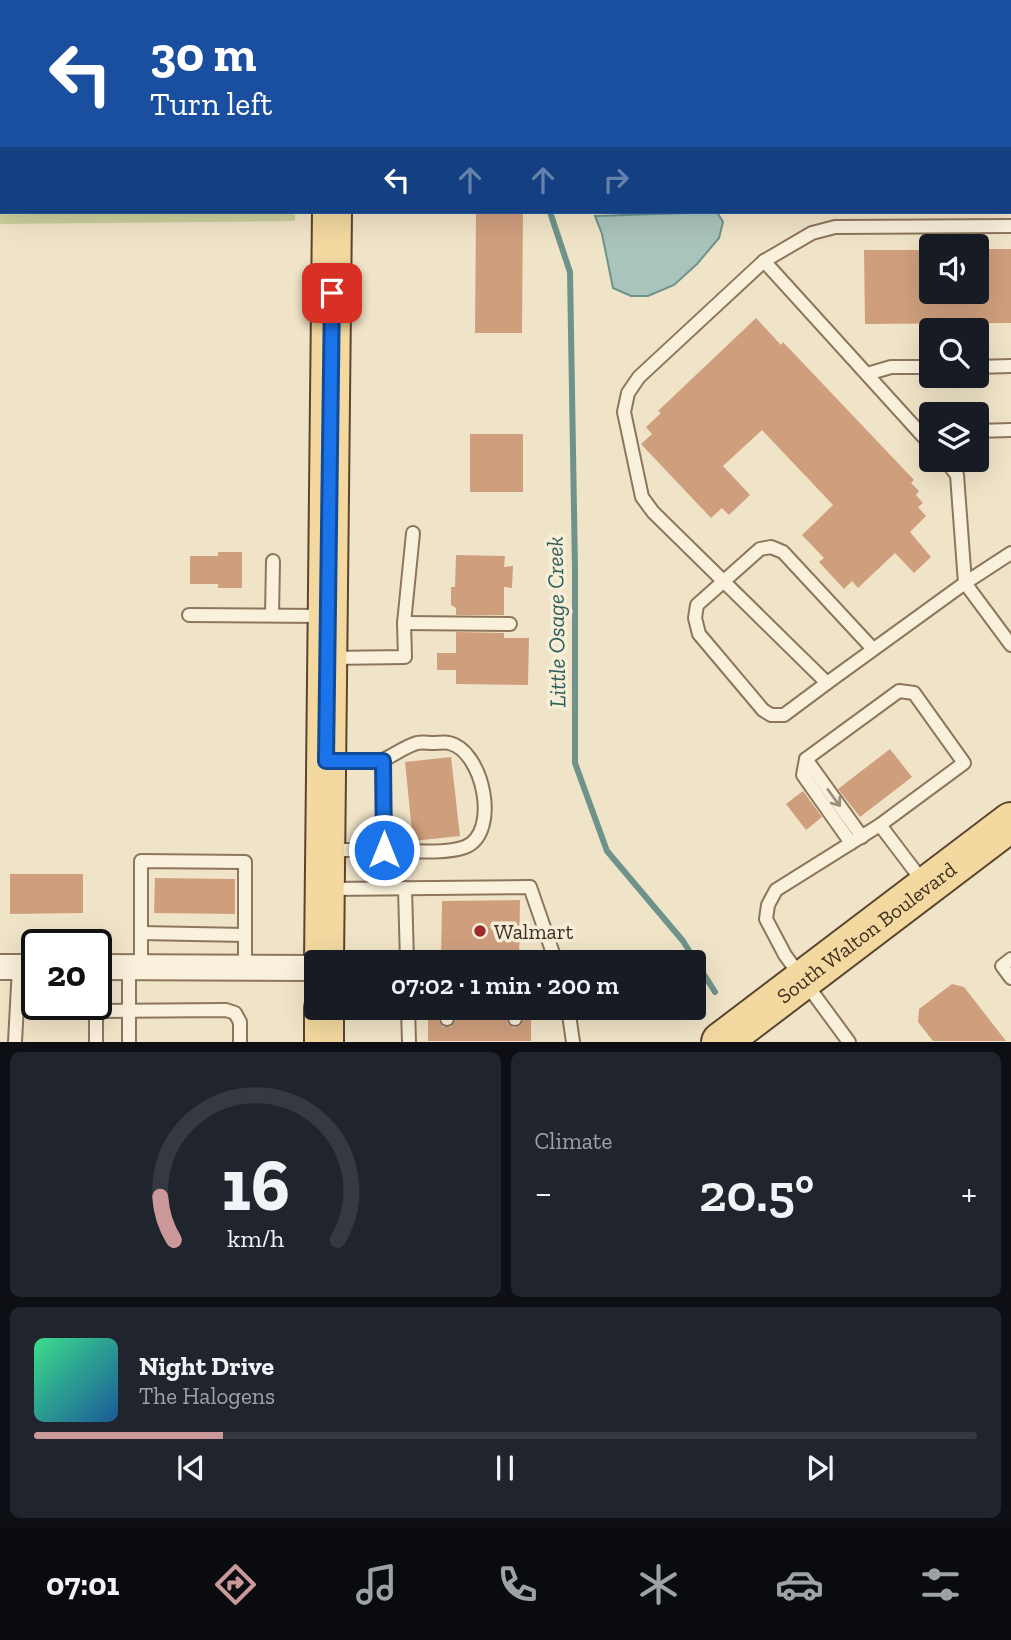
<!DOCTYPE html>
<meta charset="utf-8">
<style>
body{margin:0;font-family:"Zilla Slab",serif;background:#20242c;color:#f1f3f6;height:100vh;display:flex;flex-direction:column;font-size:26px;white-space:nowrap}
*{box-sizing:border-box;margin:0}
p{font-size:23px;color:#9ea1a6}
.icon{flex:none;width:38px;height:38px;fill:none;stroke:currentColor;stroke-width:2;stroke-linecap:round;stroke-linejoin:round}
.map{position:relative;height:1042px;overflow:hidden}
.panel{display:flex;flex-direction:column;gap:10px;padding:10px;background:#0d0f14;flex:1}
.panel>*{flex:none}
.guide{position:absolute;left:0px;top:0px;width:1012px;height:214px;box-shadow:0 7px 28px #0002;background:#1a4fa0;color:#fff;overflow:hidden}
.tools{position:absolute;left:919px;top:234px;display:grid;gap:14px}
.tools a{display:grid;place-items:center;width:70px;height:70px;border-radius:7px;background:#171b24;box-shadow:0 7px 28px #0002;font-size:35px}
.speed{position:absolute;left:21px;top:929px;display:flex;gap:14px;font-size:35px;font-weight:700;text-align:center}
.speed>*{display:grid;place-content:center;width:91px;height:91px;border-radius:50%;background:#171b24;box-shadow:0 7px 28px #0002;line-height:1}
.speed .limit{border:4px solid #111;border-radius:10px;background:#fff;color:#111}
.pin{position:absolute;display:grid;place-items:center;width:60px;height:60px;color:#fff;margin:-30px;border-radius:14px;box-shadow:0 4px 10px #0006}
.me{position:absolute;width:77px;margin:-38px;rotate:0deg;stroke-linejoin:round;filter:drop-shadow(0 0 5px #0008)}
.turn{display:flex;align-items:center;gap:24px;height:147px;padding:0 35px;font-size:32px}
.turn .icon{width:91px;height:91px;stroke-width:2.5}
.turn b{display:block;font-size:49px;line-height:60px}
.lanes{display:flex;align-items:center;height:66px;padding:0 35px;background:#0003;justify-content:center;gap:35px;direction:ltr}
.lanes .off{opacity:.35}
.big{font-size:52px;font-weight:600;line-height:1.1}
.panel .card{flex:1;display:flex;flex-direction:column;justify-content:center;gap:10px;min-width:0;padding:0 24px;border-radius:10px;background:#20242c}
.panel .dial{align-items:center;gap:0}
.dial svg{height:182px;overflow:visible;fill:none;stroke:#363941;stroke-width:7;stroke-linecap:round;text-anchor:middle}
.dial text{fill:#f1f3f6;stroke:none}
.song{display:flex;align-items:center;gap:21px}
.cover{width:84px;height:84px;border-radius:10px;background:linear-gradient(135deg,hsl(150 70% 55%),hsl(210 70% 35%))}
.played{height:7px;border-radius:4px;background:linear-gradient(90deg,#cc999b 20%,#363941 20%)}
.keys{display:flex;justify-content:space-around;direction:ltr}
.heat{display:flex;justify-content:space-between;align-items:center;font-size:38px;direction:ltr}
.panel .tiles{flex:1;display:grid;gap:10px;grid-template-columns:1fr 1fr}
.card:last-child{grid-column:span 2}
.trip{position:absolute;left:304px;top:950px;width:402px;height:70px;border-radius:7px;background:#171b24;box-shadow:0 7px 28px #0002;font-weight:600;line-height:70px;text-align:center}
.tabs{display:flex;height:112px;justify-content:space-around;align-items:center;background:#090b0e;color:#9ea1a6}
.tabs .icon{width:49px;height:49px}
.tabs .on{color:#cc999b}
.tabs b{font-size:32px;color:#f1f3f6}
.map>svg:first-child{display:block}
.green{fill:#c9cf9b}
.water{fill:#a9c4bc;stroke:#6f938a;stroke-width:2}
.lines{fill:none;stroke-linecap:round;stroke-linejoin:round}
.stream{stroke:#6f938a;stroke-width:6}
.building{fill:#cf9f7d}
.service-casing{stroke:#8d765c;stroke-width:16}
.minor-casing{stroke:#8d765c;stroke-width:28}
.primary-casing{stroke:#5b4430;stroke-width:42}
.path{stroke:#8d765c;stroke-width:3.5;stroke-dasharray:5 3.5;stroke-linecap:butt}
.service{stroke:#faf1dc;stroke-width:12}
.minor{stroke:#faf1dc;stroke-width:24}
.primary{stroke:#f3d9a0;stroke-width:38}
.oneway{stroke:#9c907e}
.route-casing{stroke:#114b97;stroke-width:18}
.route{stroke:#1a73e8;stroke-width:12}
.poi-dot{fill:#9e2a2b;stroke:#f7eed8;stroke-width:2.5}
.labels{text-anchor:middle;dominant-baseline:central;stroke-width:7;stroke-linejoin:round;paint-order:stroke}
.poi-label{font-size:21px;fill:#3d2e20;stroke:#f7eed8;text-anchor:start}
.street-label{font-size:21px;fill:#3d2e20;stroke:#f7eed8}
.water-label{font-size:23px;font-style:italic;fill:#2f5d5a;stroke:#f7eed8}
</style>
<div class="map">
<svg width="1011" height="1042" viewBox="0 0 1011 1042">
<rect width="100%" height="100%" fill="#f0e4c8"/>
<!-- green -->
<polygon class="green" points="0,0 294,0 2,2 2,212 295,212 295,221 0,224"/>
<!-- water -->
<polygon class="water" points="717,212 723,222 719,238 697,264 674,285 648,296 631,296 613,288 602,234 595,216"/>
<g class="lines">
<!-- stream -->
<g class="stream">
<polyline points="412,0 413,2"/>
<polyline points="550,212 570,272 575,570 575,763 607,851 683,941 715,992"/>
</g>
</g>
<!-- building -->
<g class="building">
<polygon points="476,212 523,212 522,333 475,333"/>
<polygon points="976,249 1011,249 1011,323 865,324 864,250 931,250 931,292 976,292"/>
<polygon points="756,318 781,345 783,342 914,480 911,483 919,491 916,495 923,503 918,507 926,516 910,532 931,557 914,573 895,553 858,588 852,581 844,589 819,562 824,558 802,535 833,505 762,430 723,466 750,495 729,515 722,508 711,518 641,444 652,434 646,427 661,413 658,411"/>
<rect x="470" y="434" width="53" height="58"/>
<polygon points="218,552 242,552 242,588 218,588 218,584 190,584 190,556 218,556"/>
<polygon points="456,555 505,556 504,567 513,566 512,588 504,587 504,615 456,615 456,608 451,605 451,587 455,587"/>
<polygon points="456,632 504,633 504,638 529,638 528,685 456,684 456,670 437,670 437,653 456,653"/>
<polygon points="890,749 912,777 860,817 838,789"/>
<polygon points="451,757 460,836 413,841 405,762"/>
<polygon points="803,791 822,817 806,830 786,804"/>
<polygon points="10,874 83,874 83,913 10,914"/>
<polygon points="155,878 235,879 235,914 154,913"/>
<polygon points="520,900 519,962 441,961 442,901"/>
<polygon points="952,984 964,987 1006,1041 933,1041 918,1022 919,1009"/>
<polygon points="459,1008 502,1008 502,1020 506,1019 508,1024 514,1028 520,1026 524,1019 531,1019 531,1041 428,1041 428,1020 438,1020 443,1027 451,1027 456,1019 458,1019"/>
</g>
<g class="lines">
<defs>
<g id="service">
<polyline points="764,261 639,377 628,393 624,412 642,497 653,512 827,683 965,583 1011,553"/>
<polyline points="976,367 1011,366"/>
<polyline points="867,374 891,367 931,367"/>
<polyline points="976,431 1011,430"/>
<polyline points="931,445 764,261 812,233 835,227 1011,226"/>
<polyline points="945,460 957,475 965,583 1011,645"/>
<polyline points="189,615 324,616"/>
<polyline points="272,615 273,561"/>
<polyline points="404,623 510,624"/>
<polyline points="329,658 405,657 404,623 413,533"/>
<polyline points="827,683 784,715 771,715 763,710 699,634 695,618 697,605 760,549 771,547 783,552 873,649"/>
<polygon points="899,691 914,693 964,763 880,825 851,843 803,775 806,759"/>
<polyline points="806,759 862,837"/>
<path d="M383 760C394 755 406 746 417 743 422 742 428 743 433 743 438 743 445 742 449 743 483 750 501 833 465 847 444 855 406 850 384 850"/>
<polyline points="880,825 924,883"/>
<polyline points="328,850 384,850 383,760 330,761"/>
<polyline points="405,888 407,962"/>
<polyline points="330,889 530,887 556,962"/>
<polyline points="141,933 245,935"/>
<polyline points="1011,959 1002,966 1011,978"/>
<polyline points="129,967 129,1042"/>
<polyline points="141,967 141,861 245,862 245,968"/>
<polyline points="408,1008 409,1042"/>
<polyline points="447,1008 447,1019"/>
<polyline points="568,1008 573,1042"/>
<polyline points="515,1019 515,1008"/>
<polyline points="15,1042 19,967"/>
<polyline points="96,1042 96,1011 226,1010 235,1013 240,1022 240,1042"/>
<polyline points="849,1042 785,955 766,919 768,905 776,890 851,843"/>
</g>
<g id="minor">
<polyline points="0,967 37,967"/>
<polyline points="96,967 317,968"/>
</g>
<g id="primary">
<polyline points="335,2 335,0"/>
<polyline points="324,962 332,212"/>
<polyline points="324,1042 324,1008"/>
<path id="s1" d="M721 1042 1011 822"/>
</g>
</defs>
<!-- service casing -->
<use href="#service" class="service-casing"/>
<!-- minor casing -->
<use href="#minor" class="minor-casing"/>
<!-- primary casing -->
<use href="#primary" class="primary-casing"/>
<!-- path -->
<polyline class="path" points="0,169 2,169"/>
<!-- service -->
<use href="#service" class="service"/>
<!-- minor -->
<use href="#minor" class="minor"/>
<!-- primary -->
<use href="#primary" class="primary"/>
</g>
<!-- one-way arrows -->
<defs><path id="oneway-shaft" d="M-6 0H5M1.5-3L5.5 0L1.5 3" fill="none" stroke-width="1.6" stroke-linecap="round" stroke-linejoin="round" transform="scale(1.75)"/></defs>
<use class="oneway" href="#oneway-shaft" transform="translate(834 798) rotate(54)"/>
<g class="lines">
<defs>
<polyline id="route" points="332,293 326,761 383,761 384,850"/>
</defs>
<!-- route casing -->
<use href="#route" class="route-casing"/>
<!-- route -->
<use href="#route" class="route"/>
</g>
<!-- markers -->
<circle class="poi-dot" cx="480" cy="931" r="7"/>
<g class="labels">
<!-- poi labels -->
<g class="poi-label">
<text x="494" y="931">Walmart</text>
</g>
<!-- street labels -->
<g class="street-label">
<text stroke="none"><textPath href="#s1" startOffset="182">South Walton Boulevard</textPath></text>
</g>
<!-- water labels -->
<g class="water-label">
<text transform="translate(556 622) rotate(-91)">Little Osage Creek</text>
</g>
</g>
</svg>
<div class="tools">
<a><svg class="icon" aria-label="sound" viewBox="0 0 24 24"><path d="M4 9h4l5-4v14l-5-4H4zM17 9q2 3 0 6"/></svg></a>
<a><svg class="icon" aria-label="search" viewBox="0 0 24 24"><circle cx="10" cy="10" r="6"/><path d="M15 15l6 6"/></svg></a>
<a><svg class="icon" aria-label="layers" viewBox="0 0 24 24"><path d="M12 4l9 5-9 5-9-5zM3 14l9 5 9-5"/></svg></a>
</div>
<div class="speed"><div class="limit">20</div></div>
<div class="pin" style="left:332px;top:293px;background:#d93025"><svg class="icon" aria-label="arrive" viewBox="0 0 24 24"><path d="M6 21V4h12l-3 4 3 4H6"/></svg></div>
<svg class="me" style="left:384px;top:850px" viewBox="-20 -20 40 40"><circle r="17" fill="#1a73e8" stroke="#fff" stroke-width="3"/><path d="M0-11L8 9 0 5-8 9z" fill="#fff"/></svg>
<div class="trip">07:02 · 1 min · 200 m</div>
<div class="guide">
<div class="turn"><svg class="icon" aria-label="left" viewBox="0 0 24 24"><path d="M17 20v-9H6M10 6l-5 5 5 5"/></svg><div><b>30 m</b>Turn left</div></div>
<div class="lanes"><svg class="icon" aria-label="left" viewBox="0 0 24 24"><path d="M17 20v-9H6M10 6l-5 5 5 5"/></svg><svg class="icon off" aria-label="ahead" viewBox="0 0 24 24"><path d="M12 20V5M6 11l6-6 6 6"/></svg><svg class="icon off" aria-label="ahead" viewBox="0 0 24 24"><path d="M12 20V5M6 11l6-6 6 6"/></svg><svg class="icon off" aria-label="right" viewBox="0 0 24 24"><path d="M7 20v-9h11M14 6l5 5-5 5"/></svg></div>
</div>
</div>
<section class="panel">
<div class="tiles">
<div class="card dial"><svg viewBox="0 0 100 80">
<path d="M14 69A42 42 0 1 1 86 69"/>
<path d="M14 69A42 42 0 0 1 8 50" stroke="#cc999b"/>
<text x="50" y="56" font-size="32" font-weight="700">16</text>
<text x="50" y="72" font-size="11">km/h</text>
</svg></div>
<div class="card"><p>Climate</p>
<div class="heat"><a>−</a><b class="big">20.5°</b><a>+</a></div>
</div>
<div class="card">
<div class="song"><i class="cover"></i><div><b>Night Drive</b><p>The Halogens</p></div></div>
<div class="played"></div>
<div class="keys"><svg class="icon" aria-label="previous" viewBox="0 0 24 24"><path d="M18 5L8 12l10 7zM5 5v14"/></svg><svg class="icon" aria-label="pause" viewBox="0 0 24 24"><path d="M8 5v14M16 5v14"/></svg><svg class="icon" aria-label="next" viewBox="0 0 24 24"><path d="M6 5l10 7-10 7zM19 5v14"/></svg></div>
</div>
</div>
</section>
<nav class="tabs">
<b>07:01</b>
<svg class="icon on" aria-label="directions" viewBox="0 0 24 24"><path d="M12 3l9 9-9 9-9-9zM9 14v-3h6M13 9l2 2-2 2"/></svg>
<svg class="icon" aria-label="music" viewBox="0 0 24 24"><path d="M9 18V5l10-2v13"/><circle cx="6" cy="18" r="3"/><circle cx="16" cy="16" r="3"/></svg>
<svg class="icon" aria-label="phone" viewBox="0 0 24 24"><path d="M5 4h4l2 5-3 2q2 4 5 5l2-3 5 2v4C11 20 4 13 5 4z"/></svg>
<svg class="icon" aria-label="climate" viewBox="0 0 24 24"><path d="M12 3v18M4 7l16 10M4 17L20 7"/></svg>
<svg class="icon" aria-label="car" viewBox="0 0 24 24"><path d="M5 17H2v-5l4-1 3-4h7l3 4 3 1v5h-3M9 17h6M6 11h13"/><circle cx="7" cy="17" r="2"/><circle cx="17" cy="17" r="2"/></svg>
<svg class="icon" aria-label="filters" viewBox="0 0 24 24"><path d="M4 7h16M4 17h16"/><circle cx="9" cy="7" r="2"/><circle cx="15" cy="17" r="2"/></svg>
</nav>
